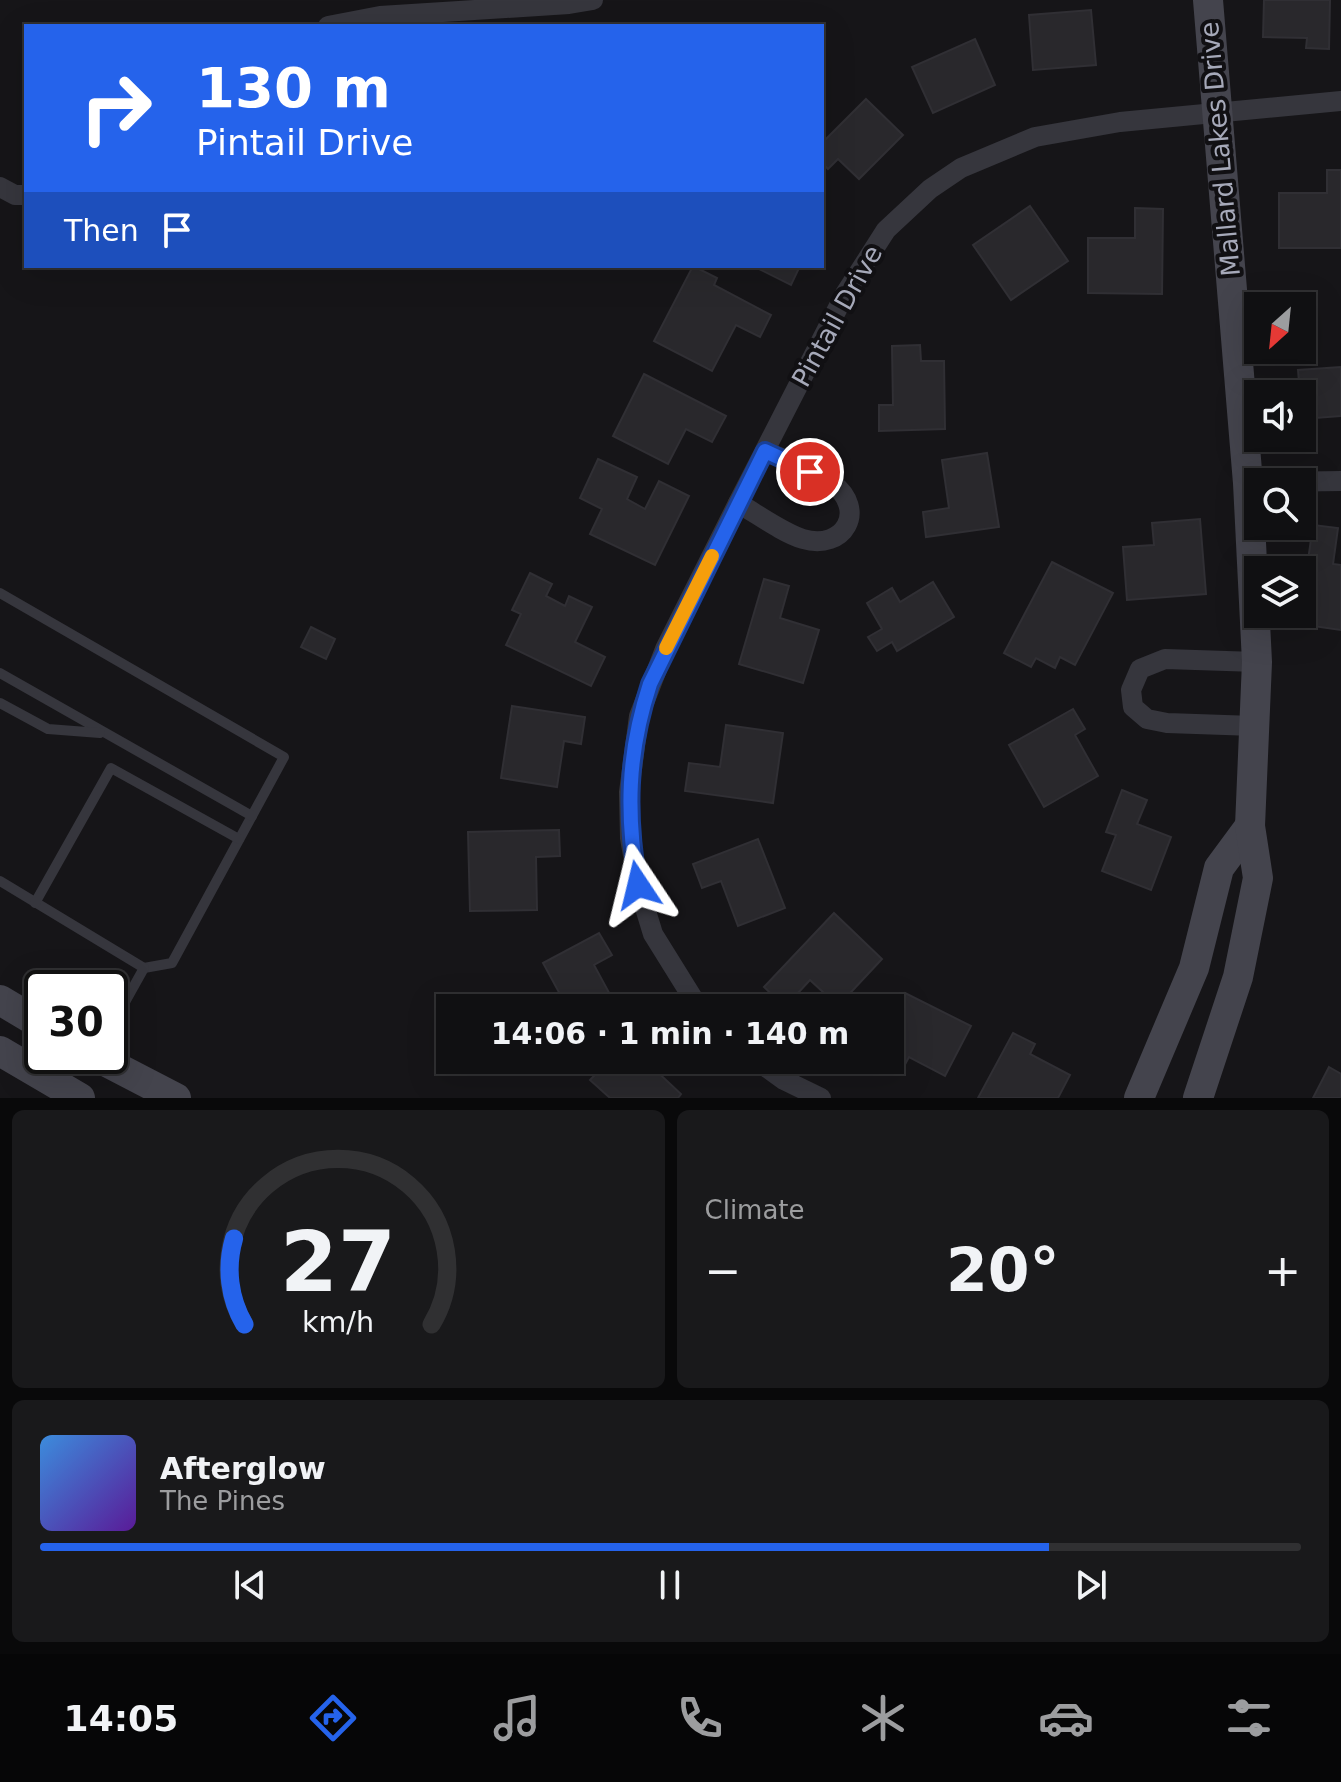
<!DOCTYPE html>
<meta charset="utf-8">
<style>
body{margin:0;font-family:"DejaVu Sans",sans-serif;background:#19191b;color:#f1f3f6;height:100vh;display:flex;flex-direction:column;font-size:30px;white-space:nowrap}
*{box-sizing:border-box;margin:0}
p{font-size:26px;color:#9c9d9f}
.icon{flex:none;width:44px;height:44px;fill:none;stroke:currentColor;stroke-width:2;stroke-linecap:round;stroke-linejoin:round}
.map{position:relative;height:1098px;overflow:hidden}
.panel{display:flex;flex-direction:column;gap:12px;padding:12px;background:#09090a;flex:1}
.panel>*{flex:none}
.hud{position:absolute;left:24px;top:24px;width:800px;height:244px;border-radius:0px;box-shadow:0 8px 32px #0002,0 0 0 2px #303032;background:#2563eb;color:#fff;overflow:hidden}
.needle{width:52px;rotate:207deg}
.fabs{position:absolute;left:1244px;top:292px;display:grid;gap:16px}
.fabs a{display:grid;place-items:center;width:72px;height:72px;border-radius:0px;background:#101012;box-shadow:0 8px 32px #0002,0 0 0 2px #303032;font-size:40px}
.speed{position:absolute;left:24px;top:970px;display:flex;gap:16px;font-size:40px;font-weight:700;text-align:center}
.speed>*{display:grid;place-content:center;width:104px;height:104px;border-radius:50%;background:#101012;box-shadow:0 8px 32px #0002,0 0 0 2px #303032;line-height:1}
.speed .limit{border:4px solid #111;border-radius:12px;background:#fff;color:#111}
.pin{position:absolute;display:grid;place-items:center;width:68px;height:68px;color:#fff;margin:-34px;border:4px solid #fff;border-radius:50%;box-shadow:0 2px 8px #0007}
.me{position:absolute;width:88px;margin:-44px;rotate:350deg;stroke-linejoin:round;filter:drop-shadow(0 0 6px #0008)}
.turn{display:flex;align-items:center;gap:28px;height:168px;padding:0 40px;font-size:36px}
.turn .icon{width:104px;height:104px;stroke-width:2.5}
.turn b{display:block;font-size:56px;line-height:68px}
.then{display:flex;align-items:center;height:76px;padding:0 40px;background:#0003;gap:16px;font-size:30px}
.big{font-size:60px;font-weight:800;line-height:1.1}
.panel .widget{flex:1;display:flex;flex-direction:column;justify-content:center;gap:12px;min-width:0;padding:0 28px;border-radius:12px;background:#19191b}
.panel .dial{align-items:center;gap:0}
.dial svg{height:208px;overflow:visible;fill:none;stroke:#303032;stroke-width:7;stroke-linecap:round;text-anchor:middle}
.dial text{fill:#f1f3f6;stroke:none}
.song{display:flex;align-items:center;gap:24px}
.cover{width:96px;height:96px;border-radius:12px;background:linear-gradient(135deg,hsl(210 70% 55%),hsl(270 70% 35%))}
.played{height:8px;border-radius:4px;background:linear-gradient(90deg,#2563eb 80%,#303032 80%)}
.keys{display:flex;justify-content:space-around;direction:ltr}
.heat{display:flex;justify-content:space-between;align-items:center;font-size:44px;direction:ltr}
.panel .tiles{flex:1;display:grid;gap:12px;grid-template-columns:1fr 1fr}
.widget:last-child{grid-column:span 2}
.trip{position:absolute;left:436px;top:994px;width:468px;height:80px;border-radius:0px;background:#101012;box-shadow:0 8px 32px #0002,0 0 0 2px #303032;font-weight:800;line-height:80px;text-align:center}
.dock{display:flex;height:128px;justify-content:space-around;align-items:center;background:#060607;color:#9c9d9f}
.dock .icon{width:56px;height:56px}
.dock .current{color:#2563eb}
.dock b{font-size:36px;color:#f1f3f6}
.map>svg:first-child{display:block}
.building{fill:#29282c;stroke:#302f34;stroke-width:2}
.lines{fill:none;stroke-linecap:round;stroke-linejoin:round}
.lane{stroke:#36363d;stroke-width:10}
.street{stroke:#36363d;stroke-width:20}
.secondary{stroke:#44444d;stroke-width:30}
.route-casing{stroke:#184099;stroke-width:20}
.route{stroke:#2563eb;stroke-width:14}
.slow{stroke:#f59e0b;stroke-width:14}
.labels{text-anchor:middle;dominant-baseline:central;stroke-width:8;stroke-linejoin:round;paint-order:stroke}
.street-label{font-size:26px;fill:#a6a9b9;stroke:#111013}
</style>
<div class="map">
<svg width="1341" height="1098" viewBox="0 0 1341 1098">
<rect width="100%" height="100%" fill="#161518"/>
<!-- building -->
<g class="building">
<polygon points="1264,0 1330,0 1329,49 1306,48 1307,38 1263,37"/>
<polygon points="1091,10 1096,65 1033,70 1029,15"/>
<polygon points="975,39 995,85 933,113 912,67"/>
<polygon points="866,99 903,135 859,179 838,159 828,169 822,163 822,143"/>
<polygon points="1327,170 1341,170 1341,248 1279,248 1279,193 1327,193"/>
<polygon points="1030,206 1068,261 1011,300 973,245"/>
<polygon points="1135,208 1163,209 1162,294 1088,293 1088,238 1135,238"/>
<polygon points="693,266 717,278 714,285 771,315 760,337 736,325 712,371 654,341"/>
<polygon points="753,266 800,266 791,285"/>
<polygon points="920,345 921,361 944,361 945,429 879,431 879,405 893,405 892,346"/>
<polygon points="1341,367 1341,416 1302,419 1298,370"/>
<polygon points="644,374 726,416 712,442 686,429 668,464 613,436"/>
<polygon points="987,453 999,527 926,537 923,512 949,508 942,460"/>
<polygon points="598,459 637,477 627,499 645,509 659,481 689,496 655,565 590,534 602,509 580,498"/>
<polygon points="1200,519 1206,594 1127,600 1123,547 1154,545 1152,523"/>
<polygon points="1313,525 1338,528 1333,564 1341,565 1341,630 1299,624"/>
<polygon points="1052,562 1113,593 1075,665 1060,657 1055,668 1036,658 1031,667 1004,653"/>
<polygon points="530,573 552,584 546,596 565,606 569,596 592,607 575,642 605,657 591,686 506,645 521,614 512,610"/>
<polygon points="764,579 789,586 780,618 819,630 803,683 739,664"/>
<polygon points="933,582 954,617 897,651 892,642 877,651 868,637 882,629 867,603 892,588 900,602"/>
<polygon points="311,627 335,639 326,659 301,647"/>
<polygon points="512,706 585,717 581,744 564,741 557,787 501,778"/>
<polygon points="1073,709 1085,729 1075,735 1098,776 1044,807 1009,745"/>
<polygon points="726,725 783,733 773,803 685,791 689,763 720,767"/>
<polygon points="1122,790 1147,800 1137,824 1171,837 1151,890 1102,871 1116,835 1106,832"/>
<polygon points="559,830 560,856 536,857 537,910 470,911 468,832"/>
<polygon points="758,839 785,908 738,926 721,881 702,888 693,864"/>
<polygon points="834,913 882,959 838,1006 810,980 785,1007 764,987"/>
<polygon points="599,933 612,955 594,965 613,1000 598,1008 551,1008 548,1003 561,996 543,963"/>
<polygon points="905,993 971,1026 945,1076 909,1057 901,1072 877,1060 890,1060 890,1023"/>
<polygon points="1013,1033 1035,1044 1030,1054 1070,1075 1058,1098 978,1098"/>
<polygon points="609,1060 653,1060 649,1064 681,1094 678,1098 610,1098 590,1080"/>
<polygon points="1329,1067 1341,1074 1341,1098 1313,1098"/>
</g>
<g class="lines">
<!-- lane -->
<g class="lane">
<polyline points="0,593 284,757 172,963 144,968"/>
<polyline points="0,673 252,816"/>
<polyline points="0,703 48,729 100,733"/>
<polyline points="0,881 144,968 110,1029"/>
<polyline points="35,903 111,768 239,839"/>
</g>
<!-- street -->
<g class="street">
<polyline points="328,26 380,16 569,4 593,0"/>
<polyline points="0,187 15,195 26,195"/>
<polyline points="1273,482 1341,481"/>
<path d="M738 503C757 514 783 533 803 539 844 551 868 510 832 483 815 470 785 460 765 451"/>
<polyline points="1254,726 1167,723 1147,719 1133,707 1131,690 1140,669 1165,659 1257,662"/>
<polyline points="699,1008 653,934 638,885 630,838 629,792 639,716 665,649 738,503 845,294 886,230 930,189 961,168 1035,137 1120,122 1341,101"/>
<polyline points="756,1060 784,1080 821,1098"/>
</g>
<!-- secondary -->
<g class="secondary">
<polyline points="0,1000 42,1025"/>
<polyline points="0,1051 80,1098"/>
<polyline points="95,1056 176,1098"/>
<polyline points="1139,1098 1194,968 1219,868 1250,826"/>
<polyline points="1198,1098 1238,977 1258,878 1250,826 1257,662 1248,483 1208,0"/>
</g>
</g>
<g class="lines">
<defs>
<path id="route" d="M638 885C626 814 627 754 650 684L765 451 810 472"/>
</defs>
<!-- route casing -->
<use href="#route" class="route-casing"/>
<!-- route -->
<use href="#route" class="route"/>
<!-- slow -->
<polyline class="slow" points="666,648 712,556"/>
</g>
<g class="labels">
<!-- street labels -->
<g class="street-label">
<text transform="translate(1220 149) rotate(-95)">Mallard Lakes Drive</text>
<text transform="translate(837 316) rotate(-61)">Pintail Drive</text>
</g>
</g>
</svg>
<div class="fabs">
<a><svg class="needle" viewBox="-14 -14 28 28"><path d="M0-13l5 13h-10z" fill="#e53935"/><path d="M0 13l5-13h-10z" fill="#9c9d9f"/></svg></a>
<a><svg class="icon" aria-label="sound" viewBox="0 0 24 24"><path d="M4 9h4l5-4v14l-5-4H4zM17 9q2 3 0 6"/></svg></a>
<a><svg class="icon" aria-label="search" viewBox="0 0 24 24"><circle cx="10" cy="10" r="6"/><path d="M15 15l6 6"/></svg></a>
<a><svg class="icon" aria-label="layers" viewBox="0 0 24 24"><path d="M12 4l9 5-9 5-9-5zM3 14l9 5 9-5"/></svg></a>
</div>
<div class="speed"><div class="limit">30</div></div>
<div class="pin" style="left:810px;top:472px;background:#d93025"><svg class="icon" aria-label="arrive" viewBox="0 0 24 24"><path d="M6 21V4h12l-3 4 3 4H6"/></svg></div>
<svg class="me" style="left:638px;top:885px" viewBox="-20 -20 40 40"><path d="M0-17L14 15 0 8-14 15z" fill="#2563eb" stroke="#fff" stroke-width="4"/></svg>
<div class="trip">14:06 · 1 min · 140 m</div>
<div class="hud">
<div class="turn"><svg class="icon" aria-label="right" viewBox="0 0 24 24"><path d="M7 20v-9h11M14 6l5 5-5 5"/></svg><div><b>130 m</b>Pintail Drive</div></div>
<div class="then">Then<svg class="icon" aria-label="arrive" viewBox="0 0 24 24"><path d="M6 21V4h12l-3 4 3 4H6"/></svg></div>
</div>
</div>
<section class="panel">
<div class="tiles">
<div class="widget dial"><svg viewBox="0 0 100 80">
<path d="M14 69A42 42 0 1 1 86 69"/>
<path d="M14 69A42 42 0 0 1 10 36" stroke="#2563eb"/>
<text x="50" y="56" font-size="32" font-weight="700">27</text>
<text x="50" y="72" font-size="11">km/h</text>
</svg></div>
<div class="widget"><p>Climate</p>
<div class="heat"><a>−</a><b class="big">20°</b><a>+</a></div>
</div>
<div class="widget">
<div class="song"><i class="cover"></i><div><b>Afterglow</b><p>The Pines</p></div></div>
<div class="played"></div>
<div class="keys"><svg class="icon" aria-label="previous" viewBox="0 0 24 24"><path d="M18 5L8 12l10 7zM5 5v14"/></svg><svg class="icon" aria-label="pause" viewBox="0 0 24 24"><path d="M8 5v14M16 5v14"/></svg><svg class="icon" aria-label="next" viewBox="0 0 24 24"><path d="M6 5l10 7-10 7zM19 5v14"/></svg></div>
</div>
</div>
</section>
<nav class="dock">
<b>14:05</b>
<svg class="icon current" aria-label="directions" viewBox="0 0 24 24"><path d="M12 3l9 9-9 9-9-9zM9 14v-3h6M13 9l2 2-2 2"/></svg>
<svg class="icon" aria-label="music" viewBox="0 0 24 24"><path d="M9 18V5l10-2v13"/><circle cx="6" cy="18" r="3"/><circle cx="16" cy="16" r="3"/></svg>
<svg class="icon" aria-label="phone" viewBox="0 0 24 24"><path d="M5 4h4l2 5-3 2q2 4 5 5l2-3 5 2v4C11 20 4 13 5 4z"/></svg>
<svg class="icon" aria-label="climate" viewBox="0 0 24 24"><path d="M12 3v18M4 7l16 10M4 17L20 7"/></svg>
<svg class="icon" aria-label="car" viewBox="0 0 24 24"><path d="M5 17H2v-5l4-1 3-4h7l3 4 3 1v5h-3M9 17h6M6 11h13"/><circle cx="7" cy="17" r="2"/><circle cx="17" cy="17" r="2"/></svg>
<svg class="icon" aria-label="filters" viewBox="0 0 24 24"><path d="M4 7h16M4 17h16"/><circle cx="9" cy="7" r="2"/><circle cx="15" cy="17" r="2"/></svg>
</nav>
